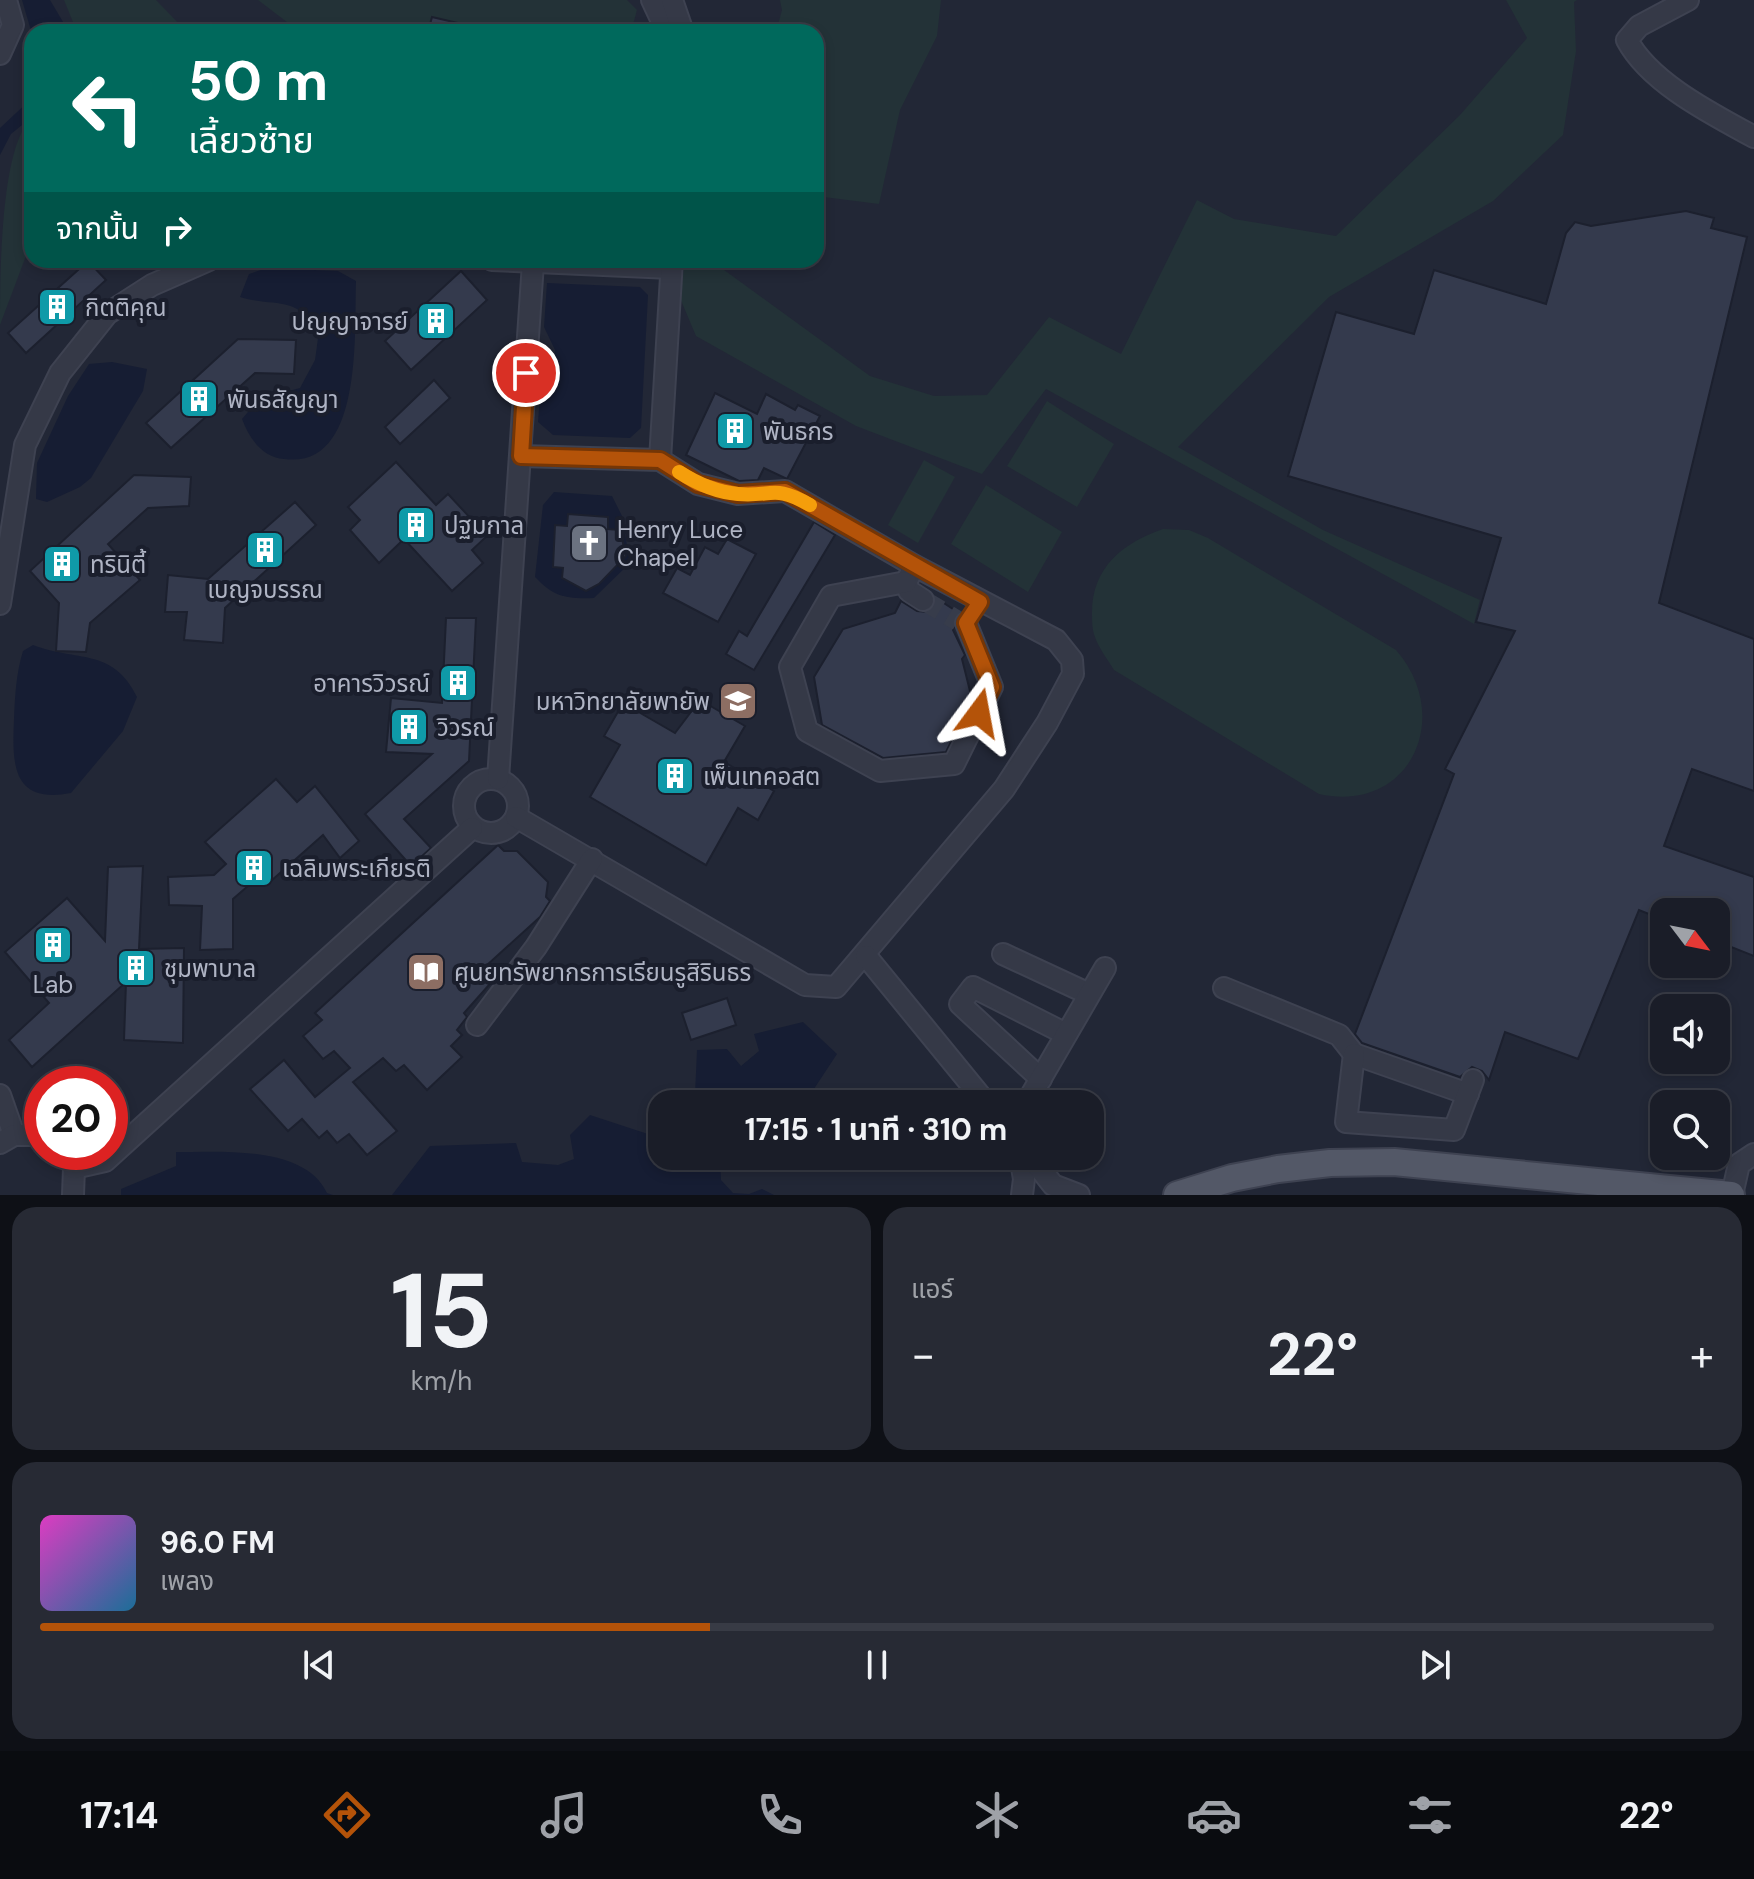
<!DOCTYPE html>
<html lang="th">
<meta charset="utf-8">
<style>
body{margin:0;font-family:"DM Sans","Noto Sans Thai",sans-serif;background:#272a34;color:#f1f3f6;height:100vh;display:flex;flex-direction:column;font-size:30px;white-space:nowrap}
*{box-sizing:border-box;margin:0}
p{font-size:26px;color:#9fa2a8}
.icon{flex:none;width:44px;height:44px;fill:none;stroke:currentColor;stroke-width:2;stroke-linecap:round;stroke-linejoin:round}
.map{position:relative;height:1195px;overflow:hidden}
.details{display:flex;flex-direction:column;gap:12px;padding:12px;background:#0e1016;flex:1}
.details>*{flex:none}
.banner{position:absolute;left:24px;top:24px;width:800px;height:244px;border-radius:24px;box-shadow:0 4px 12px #0003,0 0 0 2px #383b45;background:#00695c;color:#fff;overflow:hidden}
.needle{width:52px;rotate:122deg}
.buttons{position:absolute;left:1650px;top:898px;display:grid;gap:16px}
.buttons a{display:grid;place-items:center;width:80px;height:80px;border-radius:16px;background:#1a1d28;box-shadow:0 4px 12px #0003,0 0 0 2px #383b45;font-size:40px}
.speed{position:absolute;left:24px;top:1066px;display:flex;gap:16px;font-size:40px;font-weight:700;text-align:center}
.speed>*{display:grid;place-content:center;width:104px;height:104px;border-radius:50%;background:#1a1d28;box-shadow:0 4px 12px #0003,0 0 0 2px #383b45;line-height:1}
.speed .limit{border:12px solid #d22;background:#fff;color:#111}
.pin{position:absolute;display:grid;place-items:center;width:68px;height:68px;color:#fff;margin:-34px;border:4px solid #fff;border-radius:50%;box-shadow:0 2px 8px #0007}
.me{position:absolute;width:88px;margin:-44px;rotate:13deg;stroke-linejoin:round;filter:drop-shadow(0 0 6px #0008)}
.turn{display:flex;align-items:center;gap:28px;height:168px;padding:0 32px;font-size:36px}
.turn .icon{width:104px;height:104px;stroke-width:2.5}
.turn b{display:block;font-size:56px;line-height:68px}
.then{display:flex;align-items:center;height:76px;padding:0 32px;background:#0003;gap:16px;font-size:30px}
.big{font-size:60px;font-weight:700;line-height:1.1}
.details .widget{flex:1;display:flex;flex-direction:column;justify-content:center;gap:12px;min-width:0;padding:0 28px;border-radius:24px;background:#272a34}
.details .dial{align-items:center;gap:0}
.dial b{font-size:104px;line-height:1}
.song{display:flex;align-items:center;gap:24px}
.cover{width:96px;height:96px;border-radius:12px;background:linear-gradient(135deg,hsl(310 70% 55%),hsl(200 70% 35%))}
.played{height:8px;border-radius:4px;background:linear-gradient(90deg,#b45309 40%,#383b45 40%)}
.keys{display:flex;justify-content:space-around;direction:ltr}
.heat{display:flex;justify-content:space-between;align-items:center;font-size:44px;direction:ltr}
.details .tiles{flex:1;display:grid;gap:12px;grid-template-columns:1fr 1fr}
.widget:last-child{grid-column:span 2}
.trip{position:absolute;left:648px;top:1090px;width:456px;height:80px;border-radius:24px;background:#1a1d28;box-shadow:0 4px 12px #0003,0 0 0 2px #383b45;font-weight:700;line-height:80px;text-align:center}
.menu{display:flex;height:128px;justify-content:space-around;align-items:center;background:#0a0c10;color:#9fa2a8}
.menu .icon{width:56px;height:56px}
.menu .selected{color:#b45309}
.menu b{font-size:36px;color:#f1f3f6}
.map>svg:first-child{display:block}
.green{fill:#233237}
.water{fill:#161d33}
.building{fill:#343a4d;stroke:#1c202e;stroke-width:2}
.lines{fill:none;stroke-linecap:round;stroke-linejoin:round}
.minor-tunnel{stroke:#373c4b;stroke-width:20;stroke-dasharray:20 10;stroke-linecap:butt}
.minor-casing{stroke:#3e4251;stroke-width:24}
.major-casing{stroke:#3e4251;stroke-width:30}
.minor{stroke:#353947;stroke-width:20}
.major{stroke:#535867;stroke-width:26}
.route-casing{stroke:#753606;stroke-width:20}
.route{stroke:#b45309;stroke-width:14}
.slow{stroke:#f59e0b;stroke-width:14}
.labels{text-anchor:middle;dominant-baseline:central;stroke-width:8;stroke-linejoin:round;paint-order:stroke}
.poi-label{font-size:24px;fill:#afb4c4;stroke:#1a1e2c;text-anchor:start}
</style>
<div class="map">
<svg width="1754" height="1195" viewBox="0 0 1754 1195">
<rect width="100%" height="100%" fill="#222736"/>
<!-- green -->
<g class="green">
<polygon points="64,0 156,0 183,28 179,32 77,32"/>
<polygon points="258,0 627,0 637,10 631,32 300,32"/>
<polygon points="780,0 941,0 937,36 900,110 879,204 816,196 816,32 776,32 782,10"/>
<polygon points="1506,0 1577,0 1574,2 1576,51 1563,135 1493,201 1329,297 1178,447 1323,530 1480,600 1474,624 1046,389 982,474 856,426 696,336 680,298 685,260 723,260 720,267 870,376 934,396 987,395 1049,317 1121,354 1197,200 1234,219 1336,236 1460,115 1527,38"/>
<path d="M32 118V240L0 325C0 276 0 145 32 118Z"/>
<polygon points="1047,401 1114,444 1077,507 1007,466"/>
<polygon points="924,460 955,477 918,543 888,525"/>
<polygon points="986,485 1062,532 1028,592 951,544"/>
<path d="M1163 529 1189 530 1208 538 1396 650C1454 716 1411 814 1319 794L1114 670C1108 660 1099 649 1095 637 1092 630 1092 620 1092 613 1092 567 1123 543 1163 529Z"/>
</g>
<!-- water -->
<g class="water">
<polygon points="22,0 50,0 69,32 32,34"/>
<polygon points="32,98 32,117 11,134 0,155 0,128"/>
<path d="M267 268 338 271 356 281C354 332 364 470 284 459 262 457 249 438 242 419L259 399 300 388 315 360 319 331C294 294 277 308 240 297L249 274Z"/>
<polygon points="547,283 640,287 648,295 641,428 630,438 553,435 538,422 541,383 553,371 555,350 544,327"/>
<polygon points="112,362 147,369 143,391 91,478 80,487 47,502 36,499 37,463 68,396 89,364"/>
<path d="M554 492 612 496 622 516 630 563 594 598C566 599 554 597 535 577L543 505Z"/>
<path d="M33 645C76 662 113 647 137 697L123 731 71 793C12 804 12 765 14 719 15 696 16 674 23 651Z"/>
<polygon points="803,1022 837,1054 804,1104 686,1104 695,1095 697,1050 727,1049 741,1066 759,1051 754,1034"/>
<polygon points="590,1115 654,1136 662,1129 662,1156 720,1156 721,1180 733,1193 749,1194 762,1189 774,1195 392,1195 430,1146 516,1143 522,1162 558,1165 574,1159 570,1135"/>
<path d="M176 1152C220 1152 305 1145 327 1193L333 1195H121V1189L176 1166Z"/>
</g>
<!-- building -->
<g class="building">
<polygon points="432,17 475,27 474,32 428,32"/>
<polygon points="1686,211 1714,218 1711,228 1747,237 1659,603 1754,639 1754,791 1692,769 1664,846 1754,877 1754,956 1716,941 1716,912 1664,912 1664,920 1639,910 1578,1059 1505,1032 1489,1080 1482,1071 1472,1067 1460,1077 1362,1043 1355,1034 1454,774 1445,769 1515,631 1476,622 1501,538 1288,476 1336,312 1414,334 1434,270 1546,304 1566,233 1575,222 1591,226"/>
<polygon points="88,261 106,280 26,353 8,333"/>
<polygon points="461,271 487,300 411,370 385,341"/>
<polygon points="238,339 296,340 294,374 255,373 171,448 146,423"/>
<polygon points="434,380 450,398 400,444 385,427"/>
<polygon points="715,393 757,414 766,394 795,410 798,405 820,416 787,479 764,468 758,480 739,481 686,455"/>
<polygon points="396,462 436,505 448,494 487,536 472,550 483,563 452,591 404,539 379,563 350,530 360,520 348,507"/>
<polygon points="134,475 191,477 189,506 148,508 108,544 140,580 90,623 86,652 56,651 59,603 30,571"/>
<polygon points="295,502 316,525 225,608 223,643 184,640 187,612 165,612 168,575 208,579"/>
<polygon points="568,514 608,517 608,529 620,530 626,556 599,584 586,591 562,578 563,568 553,567 555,525 567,526"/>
<polygon points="814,522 835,535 754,670 726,654 739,631 747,636"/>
<polygon points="727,539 756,554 718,622 663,593 677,568 690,575 705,547 718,554"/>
<polygon points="936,598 959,613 953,630 965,655 962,659 972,699 946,752 883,758 822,725 814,677 843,629 895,613 901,601 917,611 928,612"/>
<polygon points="446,618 476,618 469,761 404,819 431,848 411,866 365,814 432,754 386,752 391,698 442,703"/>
<polygon points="700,700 745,726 724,762 774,791 758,820 738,808 706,865 590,797 620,745 604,736 623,703 675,733"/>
<polygon points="276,779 297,802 315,786 359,841 340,858 323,835 271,881 264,872 233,899 233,949 200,950 202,906 169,905 168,877 214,875 226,864 205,842"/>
<polygon points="498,845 504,851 517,851 548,882 546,897 550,901 540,917 487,965 497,976 464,1013 467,1017 457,1030 462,1035 451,1046 462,1057 427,1090 404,1065 396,1071 383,1058 353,1082 397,1131 367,1155 349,1134 337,1143 327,1131 319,1138 302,1119 288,1131 250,1089 284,1060 315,1097 350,1068 334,1051 323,1059 303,1036 322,1020 315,1013"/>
<polygon points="143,866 139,949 184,948 183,1043 124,1040 126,982 32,1067 9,1040 49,1003 5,952 67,898 105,941 108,867"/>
<polygon points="727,998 736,1025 691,1040 682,1013"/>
</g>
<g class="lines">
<!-- minor-tunnel -->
<polyline class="minor-tunnel" points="923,600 958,621"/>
<defs>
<g id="minor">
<polyline points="652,0 667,32"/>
<polyline points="672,0 683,32"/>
<path d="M1688 0 1639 26 1627 40C1650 83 1712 114 1754 137"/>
<polyline points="0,54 13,25 6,0"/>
<polyline points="492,260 671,268"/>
<polyline points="660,460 672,260"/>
<polyline points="911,573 906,582 909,591 923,600"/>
<polyline points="906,582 831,596 790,667 807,731 880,771 954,764 992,687 966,623"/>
<polyline points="0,604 25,445 60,373 107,314 152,285 209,260"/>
<circle cx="491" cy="806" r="27"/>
<polyline points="498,779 533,263"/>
<polyline points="516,817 805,985 836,987 1004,789 1047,723 1073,674 1072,660 1056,640 915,566 785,491 738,494 698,484 660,460 521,456"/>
<polyline points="1003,954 1089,994"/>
<polyline points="866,956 987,1104"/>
<polyline points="1224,988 1339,1035 1354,1054 1468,1094"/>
<polyline points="477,1025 536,947 592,859"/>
<polyline points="1354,1054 1346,1122 1454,1130 1473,1080"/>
<polyline points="1041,1079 960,1004 973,987 1066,1034"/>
<polyline points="0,1095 14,1135"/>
<polyline points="1026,1104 1105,968"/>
<polyline points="0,1143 14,1135 42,1135"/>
<polyline points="66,1152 74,1168 73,1195"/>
<polyline points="1020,1156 1024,1179 1022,1195"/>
<polyline points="1030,1156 1053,1185 1079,1195"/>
<polyline points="74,1168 105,1161 472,828"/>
<polyline points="1732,1195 1739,1164 1754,1154"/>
</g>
<polyline id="major" points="1177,1195 1232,1178 1278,1169 1330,1163 1394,1162 1731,1195"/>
</defs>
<!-- minor casing -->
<use href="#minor" class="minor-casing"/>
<!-- major casing -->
<use href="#major" class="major-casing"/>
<!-- minor -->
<use href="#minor" class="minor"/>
<!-- major -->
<use href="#major" class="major"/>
</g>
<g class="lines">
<defs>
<polyline id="route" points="526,373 521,456 660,460 698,484 738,494 785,491 980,602 966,623 992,687 979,713"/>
</defs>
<!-- route casing -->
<use href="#route" class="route-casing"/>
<!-- route -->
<use href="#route" class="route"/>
<!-- slow -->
<path class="slow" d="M679 472C696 483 716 492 738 494 773 497 774 484 810 505"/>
</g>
<!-- icons -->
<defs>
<symbol id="building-square" viewBox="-11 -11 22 22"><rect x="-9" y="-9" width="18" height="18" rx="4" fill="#0f9aa8" stroke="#1a1e2c"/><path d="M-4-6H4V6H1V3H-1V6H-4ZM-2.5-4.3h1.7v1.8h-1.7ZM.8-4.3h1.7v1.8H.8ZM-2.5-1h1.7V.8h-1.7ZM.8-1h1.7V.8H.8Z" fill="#fff"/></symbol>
<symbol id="church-square" viewBox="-11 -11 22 22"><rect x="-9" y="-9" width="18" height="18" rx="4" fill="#6b7280" stroke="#1a1e2c"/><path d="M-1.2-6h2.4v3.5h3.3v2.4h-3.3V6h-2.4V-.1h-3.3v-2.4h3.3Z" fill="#fff"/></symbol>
<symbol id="university-square" viewBox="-11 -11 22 22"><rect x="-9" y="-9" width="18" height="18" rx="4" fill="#8d6e63" stroke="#1a1e2c"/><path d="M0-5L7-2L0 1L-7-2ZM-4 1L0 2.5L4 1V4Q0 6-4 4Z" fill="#fff"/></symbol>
<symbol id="library-square" viewBox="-11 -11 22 22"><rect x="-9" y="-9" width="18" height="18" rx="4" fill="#8d6e63" stroke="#1a1e2c"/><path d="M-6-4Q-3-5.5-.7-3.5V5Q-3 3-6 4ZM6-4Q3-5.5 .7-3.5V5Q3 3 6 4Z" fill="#fff"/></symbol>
</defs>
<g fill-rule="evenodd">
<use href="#building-square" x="35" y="285" width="44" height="44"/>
<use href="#building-square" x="414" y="299" width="44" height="44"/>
<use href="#building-square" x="177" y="377" width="44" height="44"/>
<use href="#building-square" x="713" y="409" width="44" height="44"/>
<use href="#building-square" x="394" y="503" width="44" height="44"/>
<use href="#church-square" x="567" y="521" width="44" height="44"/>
<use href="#building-square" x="243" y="528" width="44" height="44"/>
<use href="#building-square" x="40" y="542" width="44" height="44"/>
<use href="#building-square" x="436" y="661" width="44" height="44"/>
<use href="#university-square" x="716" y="679" width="44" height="44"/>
<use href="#building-square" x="387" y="705" width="44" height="44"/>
<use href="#building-square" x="653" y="754" width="44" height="44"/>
<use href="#building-square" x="232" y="846" width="44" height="44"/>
<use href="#building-square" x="31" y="923" width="44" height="44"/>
<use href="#building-square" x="114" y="946" width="44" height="44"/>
<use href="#library-square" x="404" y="950" width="44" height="44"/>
</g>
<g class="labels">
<!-- poi labels -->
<g class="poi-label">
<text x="85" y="307">กิตติคุณ</text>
<text x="408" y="321" text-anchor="end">ปญญาจารย์</text>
<text x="227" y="399">พันธสัญญา</text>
<text x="763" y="431">พันธกร</text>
<text x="444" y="525">ปฐมกาล</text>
<text x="617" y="529">Henry Luce<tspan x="617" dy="28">Chapel</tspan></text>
<text x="90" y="564">ทรินิตี้</text>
<text x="265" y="589" text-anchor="middle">เบญจบรรณ</text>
<text x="430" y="683" text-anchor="end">อาคารวิวรณ์</text>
<text x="710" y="701" text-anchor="end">มหาวิทยาลัยพายัพ</text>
<text x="437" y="727">วิวรณ์</text>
<text x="703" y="776">เพ็นเทคอสต</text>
<text x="282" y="868">เฉลิมพระเกียรติ</text>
<text x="164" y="968">ชุมพาบาล</text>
<text x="454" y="972">ศูนยทรัพยากรการเรียนรูสิรินธร</text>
<text x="53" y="984" text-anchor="middle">Lab</text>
</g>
</g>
</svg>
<div class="buttons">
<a><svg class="needle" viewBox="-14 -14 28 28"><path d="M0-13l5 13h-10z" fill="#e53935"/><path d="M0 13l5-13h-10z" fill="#9fa2a8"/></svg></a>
<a><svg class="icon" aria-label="sound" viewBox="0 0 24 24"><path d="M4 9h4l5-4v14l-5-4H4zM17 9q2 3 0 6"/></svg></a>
<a><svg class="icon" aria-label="search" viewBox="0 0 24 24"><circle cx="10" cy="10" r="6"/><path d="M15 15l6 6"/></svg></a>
</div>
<div class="speed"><div class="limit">20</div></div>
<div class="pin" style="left:526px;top:373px;background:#d93025"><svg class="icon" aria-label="arrive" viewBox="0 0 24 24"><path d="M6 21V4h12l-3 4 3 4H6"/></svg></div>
<svg class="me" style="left:979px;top:713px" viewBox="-20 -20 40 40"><path d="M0-17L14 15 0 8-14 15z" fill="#b45309" stroke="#fff" stroke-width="4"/></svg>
<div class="trip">17:15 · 1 นาที · 310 m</div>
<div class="banner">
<div class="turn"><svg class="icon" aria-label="left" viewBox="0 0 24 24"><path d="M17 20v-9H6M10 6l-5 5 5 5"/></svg><div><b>50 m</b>เลี้ยวซ้าย</div></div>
<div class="then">จากนั้น<svg class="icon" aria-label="right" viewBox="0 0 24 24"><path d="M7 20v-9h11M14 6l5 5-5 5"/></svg></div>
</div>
</div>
<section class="details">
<div class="tiles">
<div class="widget dial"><b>15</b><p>km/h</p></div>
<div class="widget"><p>แอร์</p>
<div class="heat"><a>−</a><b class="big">22°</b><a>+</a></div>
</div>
<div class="widget">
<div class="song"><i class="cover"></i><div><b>96.0 FM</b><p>เพลง</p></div></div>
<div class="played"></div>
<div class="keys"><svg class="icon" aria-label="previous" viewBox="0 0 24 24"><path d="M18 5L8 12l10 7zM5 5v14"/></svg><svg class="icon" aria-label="pause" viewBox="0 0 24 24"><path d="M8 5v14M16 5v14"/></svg><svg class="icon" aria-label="next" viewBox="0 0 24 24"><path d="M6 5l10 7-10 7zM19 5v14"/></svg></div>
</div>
</div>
</section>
<nav class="menu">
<b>17:14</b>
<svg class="icon selected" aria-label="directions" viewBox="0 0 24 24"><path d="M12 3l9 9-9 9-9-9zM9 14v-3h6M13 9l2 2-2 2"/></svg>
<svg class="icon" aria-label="music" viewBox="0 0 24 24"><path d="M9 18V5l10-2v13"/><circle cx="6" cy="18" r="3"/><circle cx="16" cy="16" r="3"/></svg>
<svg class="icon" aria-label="phone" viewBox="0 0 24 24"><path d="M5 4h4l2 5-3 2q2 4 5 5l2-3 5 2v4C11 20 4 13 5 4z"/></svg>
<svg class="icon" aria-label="climate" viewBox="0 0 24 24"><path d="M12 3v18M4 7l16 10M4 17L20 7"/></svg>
<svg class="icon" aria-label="car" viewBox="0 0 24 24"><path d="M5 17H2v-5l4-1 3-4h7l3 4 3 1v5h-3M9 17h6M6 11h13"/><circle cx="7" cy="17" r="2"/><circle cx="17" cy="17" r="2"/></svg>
<svg class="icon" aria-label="filters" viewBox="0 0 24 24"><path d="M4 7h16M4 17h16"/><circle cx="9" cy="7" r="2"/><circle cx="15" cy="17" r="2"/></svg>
<b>22°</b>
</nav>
